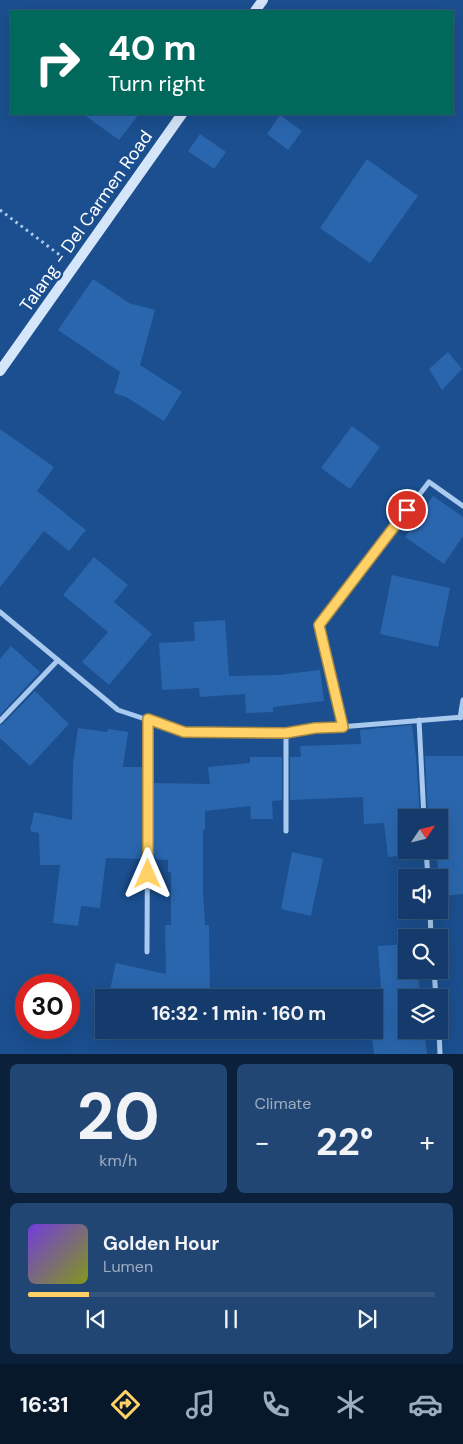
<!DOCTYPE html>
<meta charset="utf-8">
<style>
body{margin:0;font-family:"DM Sans",sans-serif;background:#214673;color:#f1f3f6;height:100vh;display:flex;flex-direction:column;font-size:19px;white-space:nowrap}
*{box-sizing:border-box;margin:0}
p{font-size:16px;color:#9dadc1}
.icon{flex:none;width:28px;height:28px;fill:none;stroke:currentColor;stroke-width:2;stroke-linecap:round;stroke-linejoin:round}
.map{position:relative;height:1054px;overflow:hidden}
.details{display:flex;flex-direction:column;gap:10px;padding:10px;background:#0b203b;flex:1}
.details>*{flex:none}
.hud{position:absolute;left:10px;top:10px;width:444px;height:105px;border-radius:0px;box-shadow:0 5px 20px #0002,0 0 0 1px #33557e;background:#00695c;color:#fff;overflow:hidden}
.needle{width:32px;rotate:55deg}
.fabs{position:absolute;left:398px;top:809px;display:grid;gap:10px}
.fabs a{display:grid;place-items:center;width:50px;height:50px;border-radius:0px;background:#143b6b;box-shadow:0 5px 20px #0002,0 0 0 1px #33557e;font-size:25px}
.speed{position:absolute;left:15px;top:974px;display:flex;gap:10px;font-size:25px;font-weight:700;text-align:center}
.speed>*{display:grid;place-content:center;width:65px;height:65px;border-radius:50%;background:#143b6b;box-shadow:0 5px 20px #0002,0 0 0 1px #33557e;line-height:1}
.speed .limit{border:8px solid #d22;background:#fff;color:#111}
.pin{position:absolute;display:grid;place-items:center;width:42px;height:42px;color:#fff;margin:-21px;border:2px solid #fff;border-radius:50%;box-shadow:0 1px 5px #0007}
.me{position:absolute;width:55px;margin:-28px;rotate:0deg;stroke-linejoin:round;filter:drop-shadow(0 0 4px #0008)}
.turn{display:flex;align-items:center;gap:18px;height:105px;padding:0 15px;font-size:22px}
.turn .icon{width:65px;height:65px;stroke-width:2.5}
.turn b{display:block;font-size:35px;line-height:42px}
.big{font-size:38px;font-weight:700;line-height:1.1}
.details .card{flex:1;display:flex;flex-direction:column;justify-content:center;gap:8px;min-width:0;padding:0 18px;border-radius:8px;background:#214673}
.details .dial{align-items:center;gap:0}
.dial b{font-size:65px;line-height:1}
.song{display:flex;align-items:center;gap:15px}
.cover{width:60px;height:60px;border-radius:8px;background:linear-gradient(135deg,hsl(260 70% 55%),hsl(70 70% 35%))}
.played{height:5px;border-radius:2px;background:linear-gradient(90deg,#ffd166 15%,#33557e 15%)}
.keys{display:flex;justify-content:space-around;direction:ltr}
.heat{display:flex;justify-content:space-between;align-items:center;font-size:28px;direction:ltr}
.details .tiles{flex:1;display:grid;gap:10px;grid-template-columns:1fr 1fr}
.card:last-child{grid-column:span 2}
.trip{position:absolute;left:95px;top:989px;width:288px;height:50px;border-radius:0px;background:#143b6b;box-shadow:0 5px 20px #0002,0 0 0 1px #33557e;font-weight:700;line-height:50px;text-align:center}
.menu{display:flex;height:80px;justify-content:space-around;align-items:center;background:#08182b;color:#9dadc1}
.menu .icon{width:35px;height:35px}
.menu .active{color:#ffd166}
.menu b{font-size:22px;color:#f1f3f6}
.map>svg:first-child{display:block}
.building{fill:#2a66ad}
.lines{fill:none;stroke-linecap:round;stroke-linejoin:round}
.path{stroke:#a9c9ee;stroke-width:3;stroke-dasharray:2.5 4;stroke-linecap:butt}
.street{stroke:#a9c9ee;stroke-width:5}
.secondary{stroke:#d6e6fa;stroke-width:10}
.route-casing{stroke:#a68842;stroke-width:12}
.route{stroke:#ffd166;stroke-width:9}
.labels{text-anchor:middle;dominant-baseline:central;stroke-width:5;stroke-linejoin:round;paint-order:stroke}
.street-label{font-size:18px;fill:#fff;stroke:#1b4f8f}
</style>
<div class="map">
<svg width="463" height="1054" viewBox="0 0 463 1054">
<rect width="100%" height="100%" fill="#1b4f8f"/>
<!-- building -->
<g class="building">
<polygon points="83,114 139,114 119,140"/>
<polygon points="280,115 302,131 288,150 267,134"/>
<polygon points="200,134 226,152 214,169 188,151"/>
<polygon points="367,159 418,196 370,263 320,228"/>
<polygon points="93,279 129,303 155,310 140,365 182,392 164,421 126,397 114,393 120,372 58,330"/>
<polygon points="448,352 462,369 442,390 429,369"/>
<polygon points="352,426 380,447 350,489 321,468"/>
<polygon points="0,429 54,467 37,491 86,530 69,551 44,531 0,587"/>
<polygon points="433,496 463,517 463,536 444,564 405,537"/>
<polygon points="94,557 128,585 114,602 152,634 109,685 82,662 108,632 63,595"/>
<polygon points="392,575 450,588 438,647 380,634"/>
<polygon points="225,620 229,676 278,675 320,670 324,701 273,707 273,712 246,713 245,694 200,697 199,688 162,690 159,643 195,641 194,622"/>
<polygon points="11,646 40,672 0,715 0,659"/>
<polygon points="35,691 69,724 30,766 0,738 0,725 3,724"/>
<polygon points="412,725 416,757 420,818 406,818 406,850 422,850 422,853 388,857 384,823 364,824 363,797 290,800 290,757 301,757 300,746 361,744 360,730"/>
<polygon points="78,728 107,732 108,729 128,732 123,767 143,767 143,859 106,858 100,908 81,906 78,926 53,923 60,865 40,865 39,833 30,831 34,812 72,820 73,764"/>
<polygon points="425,756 463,756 463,894 441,896 437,858 434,858 434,851 431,852 430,850 439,850 439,818 428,818"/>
<polygon points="250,757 282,757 282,800 272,801 273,819 251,819 250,806 205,811 205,830 203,830 203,891 205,925 209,925 210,998 127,998 109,994 116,963 166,974 165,925 171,925 171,872 168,872 168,860 152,859 152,783 210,784 208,767 250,763"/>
<polygon points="292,852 323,859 311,916 281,909"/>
<polygon points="406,944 406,970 417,970 421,998 406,998 406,1030 424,1030 427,1054 374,1054 371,1030 374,1030 374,1002 382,1001 378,946"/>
</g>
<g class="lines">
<!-- path -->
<polyline class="path" points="0,210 61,256"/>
<!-- street -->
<g class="street">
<polyline points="0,612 118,710 184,732 286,733 315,729 463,717"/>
<polyline points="460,718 463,700"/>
<polyline points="419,720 424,818"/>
<polyline points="0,721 58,660"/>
<polyline points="343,727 319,625 429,482 463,506"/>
<polyline points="286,831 286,733"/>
<polyline points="426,850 428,878"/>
<polyline points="430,910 431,938"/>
<polyline points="147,952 148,719"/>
<polyline points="434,970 436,998"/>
<polyline points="439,1030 440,1054"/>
</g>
<!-- secondary -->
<g class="secondary">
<polyline points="255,11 263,0"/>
<polyline points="0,371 182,114"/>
</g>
</g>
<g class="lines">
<defs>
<polyline id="route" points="148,874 148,719 184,732 286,733 315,728 343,727 319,625 407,510"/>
</defs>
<!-- route casing -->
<use href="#route" class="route-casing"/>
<!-- route -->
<use href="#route" class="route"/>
</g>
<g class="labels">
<!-- street labels -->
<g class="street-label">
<text transform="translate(86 221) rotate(-55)">Talang - Del Carmen Road</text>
</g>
</g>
</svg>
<div class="fabs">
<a><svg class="needle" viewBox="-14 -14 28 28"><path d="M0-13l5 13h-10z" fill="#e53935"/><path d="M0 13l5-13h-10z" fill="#9dadc1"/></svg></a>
<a><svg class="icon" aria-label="sound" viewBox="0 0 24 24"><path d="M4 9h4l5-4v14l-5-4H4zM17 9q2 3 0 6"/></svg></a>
<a><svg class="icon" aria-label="search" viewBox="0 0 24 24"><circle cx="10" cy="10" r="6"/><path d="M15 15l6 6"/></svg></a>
<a><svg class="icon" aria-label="layers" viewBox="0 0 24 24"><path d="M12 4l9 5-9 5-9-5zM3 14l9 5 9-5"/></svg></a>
</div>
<div class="speed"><div class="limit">30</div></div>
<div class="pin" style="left:407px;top:510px;background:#d93025"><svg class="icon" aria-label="arrive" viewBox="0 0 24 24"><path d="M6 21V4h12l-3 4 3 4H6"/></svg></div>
<svg class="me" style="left:148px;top:874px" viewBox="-20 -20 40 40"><path d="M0-17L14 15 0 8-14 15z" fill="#ffd166" stroke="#fff" stroke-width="4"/></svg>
<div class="trip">16:32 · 1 min · 160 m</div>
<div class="hud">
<div class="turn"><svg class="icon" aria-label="right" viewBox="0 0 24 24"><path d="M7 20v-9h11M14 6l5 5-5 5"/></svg><div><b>40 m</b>Turn right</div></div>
</div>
</div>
<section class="details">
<div class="tiles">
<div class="card dial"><b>20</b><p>km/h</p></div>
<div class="card"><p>Climate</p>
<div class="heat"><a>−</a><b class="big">22°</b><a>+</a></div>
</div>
<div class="card">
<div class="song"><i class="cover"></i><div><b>Golden Hour</b><p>Lumen</p></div></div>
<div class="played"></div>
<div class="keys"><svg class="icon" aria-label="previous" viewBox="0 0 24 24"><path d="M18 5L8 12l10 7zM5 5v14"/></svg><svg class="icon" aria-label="pause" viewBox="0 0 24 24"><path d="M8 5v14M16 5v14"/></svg><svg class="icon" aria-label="next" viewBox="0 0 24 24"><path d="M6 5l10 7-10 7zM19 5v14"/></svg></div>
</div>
</div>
</section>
<nav class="menu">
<b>16:31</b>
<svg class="icon active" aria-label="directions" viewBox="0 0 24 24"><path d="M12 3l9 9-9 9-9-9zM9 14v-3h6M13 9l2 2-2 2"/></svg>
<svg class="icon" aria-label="music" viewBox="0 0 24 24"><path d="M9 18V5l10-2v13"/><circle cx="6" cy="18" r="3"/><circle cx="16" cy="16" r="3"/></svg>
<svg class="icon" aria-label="phone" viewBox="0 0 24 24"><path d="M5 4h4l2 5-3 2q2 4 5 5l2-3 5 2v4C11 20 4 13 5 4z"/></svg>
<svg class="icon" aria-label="climate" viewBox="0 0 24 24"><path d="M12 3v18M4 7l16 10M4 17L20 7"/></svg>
<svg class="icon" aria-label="car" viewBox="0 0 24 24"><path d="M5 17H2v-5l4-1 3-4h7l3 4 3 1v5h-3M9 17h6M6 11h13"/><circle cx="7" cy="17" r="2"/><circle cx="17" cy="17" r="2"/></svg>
</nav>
